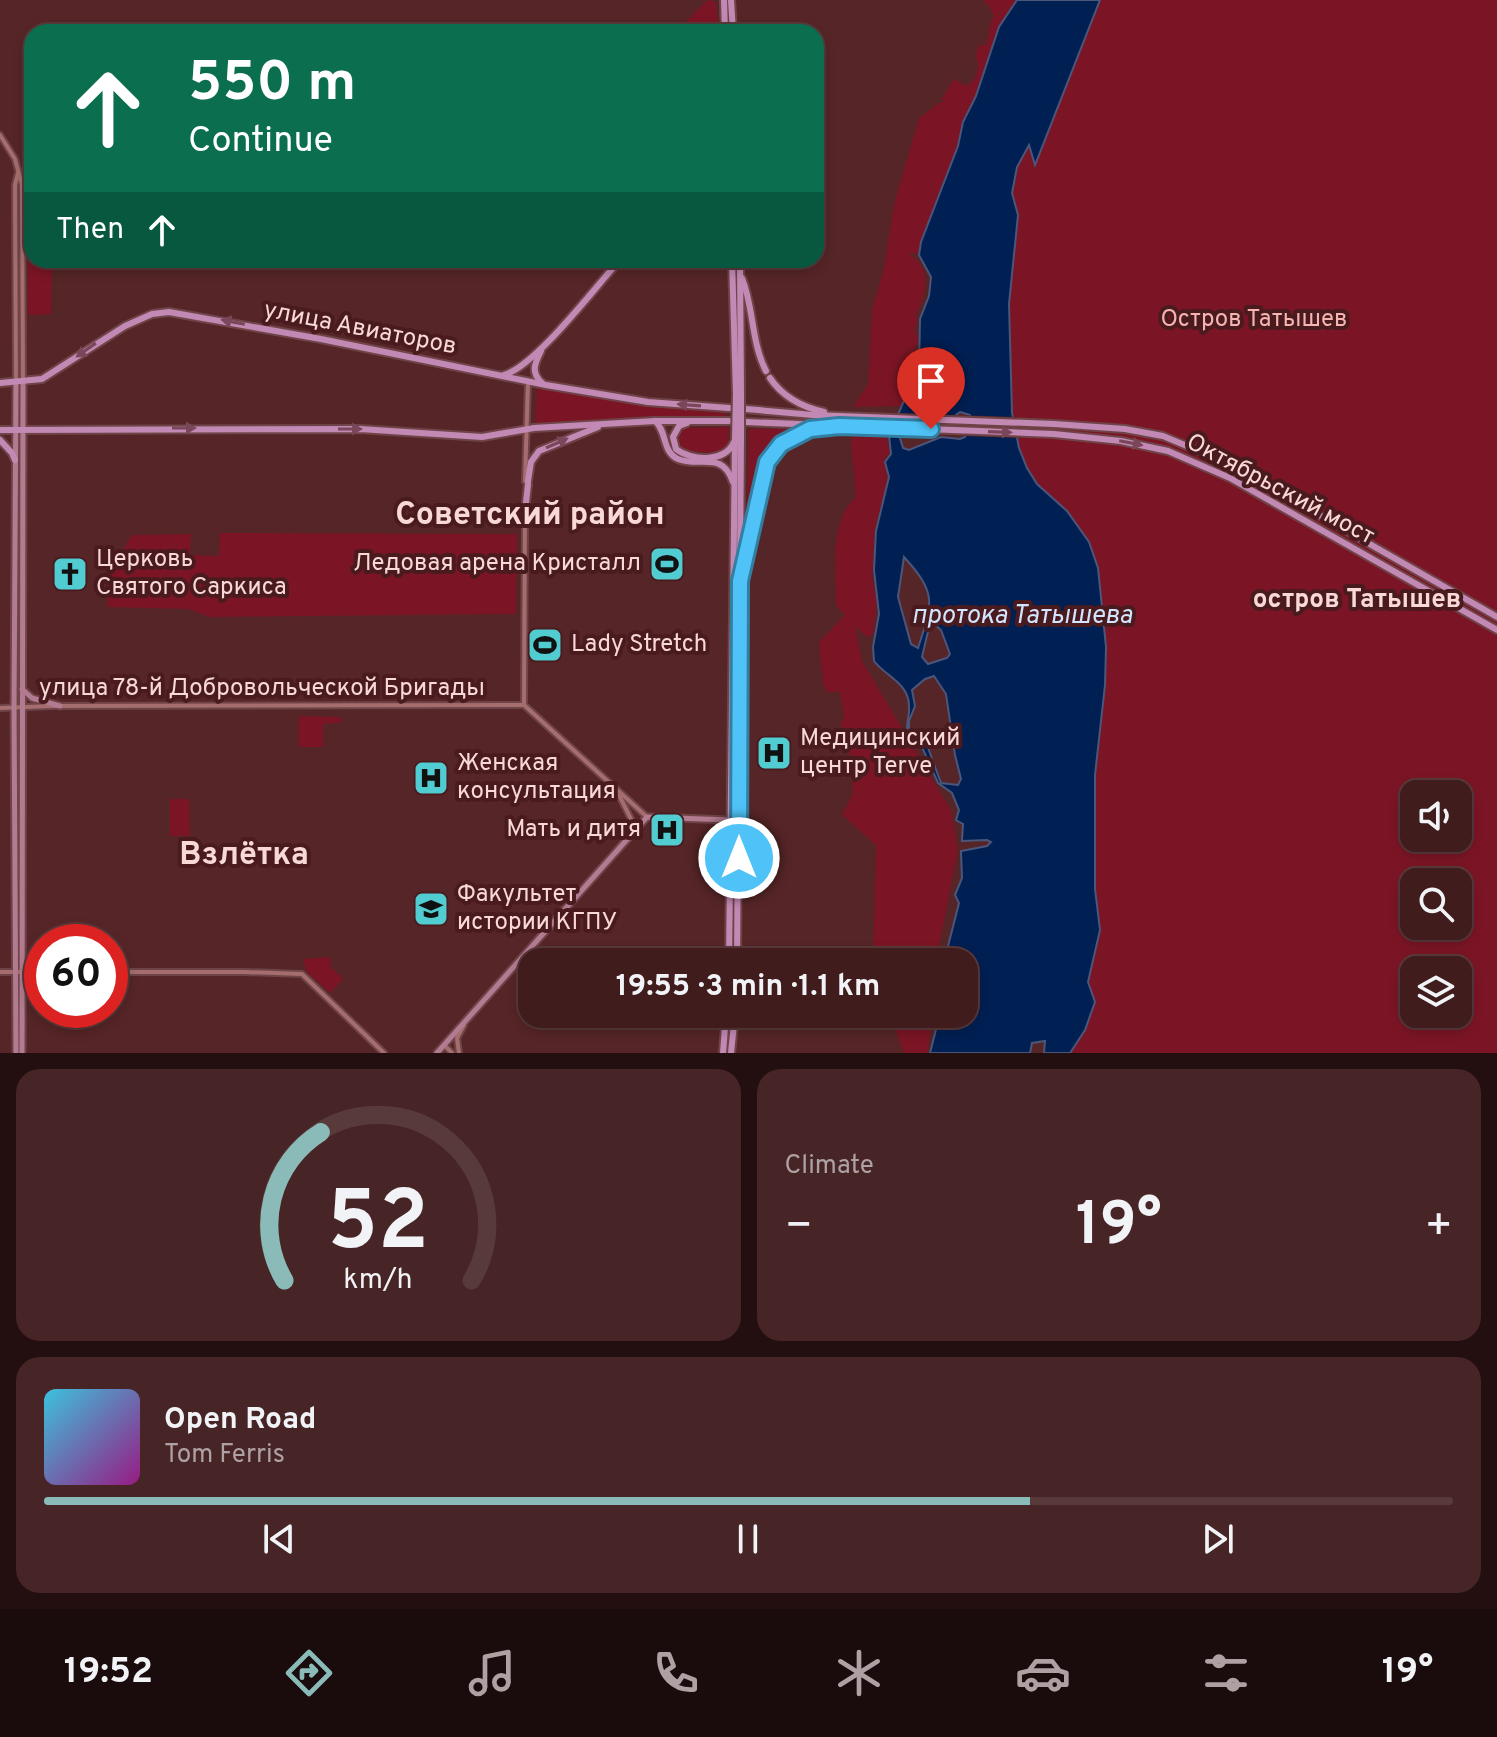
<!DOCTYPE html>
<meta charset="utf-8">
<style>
body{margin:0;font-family:Overpass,sans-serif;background:#472526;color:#f1f3f6;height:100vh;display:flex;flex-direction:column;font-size:30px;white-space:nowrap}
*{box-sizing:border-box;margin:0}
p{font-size:26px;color:#aea1a4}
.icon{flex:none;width:44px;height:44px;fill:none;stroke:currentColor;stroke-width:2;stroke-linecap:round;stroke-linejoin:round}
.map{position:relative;height:1053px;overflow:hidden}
.side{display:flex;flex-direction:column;gap:16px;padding:16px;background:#230f10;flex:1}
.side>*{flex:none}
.guide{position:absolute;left:24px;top:24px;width:800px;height:244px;border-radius:24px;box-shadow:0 4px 12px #0003,0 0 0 2px #593a3b;background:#0b6e4f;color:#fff;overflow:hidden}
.tools{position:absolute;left:1400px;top:780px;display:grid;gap:16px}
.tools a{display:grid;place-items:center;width:72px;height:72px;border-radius:16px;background:#401c1d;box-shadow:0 4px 12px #0003,0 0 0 2px #593a3b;font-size:40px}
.speed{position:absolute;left:24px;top:924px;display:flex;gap:16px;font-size:40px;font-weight:700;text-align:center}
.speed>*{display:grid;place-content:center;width:104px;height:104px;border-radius:50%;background:#401c1d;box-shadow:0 4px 12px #0003,0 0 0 2px #593a3b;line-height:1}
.speed .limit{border:12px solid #d22;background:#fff;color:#111}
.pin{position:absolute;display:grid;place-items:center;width:68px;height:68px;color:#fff;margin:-82px -34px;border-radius:50% 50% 50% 0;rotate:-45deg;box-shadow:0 0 8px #0007}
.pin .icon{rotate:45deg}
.me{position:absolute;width:88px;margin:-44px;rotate:0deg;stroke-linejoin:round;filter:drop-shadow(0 0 6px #0008)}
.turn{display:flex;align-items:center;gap:28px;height:168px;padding:0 32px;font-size:36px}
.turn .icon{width:104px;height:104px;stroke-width:2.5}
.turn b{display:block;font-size:56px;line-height:68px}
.then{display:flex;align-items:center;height:76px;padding:0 32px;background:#0003;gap:16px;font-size:30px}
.big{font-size:60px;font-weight:700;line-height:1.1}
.side .card{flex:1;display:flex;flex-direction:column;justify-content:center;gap:12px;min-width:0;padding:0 28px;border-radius:24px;background:#472526}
.side .dial{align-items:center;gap:0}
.dial svg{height:208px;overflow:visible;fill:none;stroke:#593a3b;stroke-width:7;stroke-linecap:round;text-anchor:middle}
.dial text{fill:#f1f3f6;stroke:none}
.song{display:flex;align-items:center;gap:24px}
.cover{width:96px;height:96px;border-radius:12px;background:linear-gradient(135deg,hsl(190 70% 55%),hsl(310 70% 35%))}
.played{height:8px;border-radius:4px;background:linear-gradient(90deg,#8bbbb9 70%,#593a3b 70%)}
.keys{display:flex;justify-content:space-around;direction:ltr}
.heat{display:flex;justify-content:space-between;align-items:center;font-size:44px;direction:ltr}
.side .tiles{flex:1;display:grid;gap:16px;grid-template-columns:1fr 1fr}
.card:last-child{grid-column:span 2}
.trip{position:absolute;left:518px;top:948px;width:460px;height:80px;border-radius:24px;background:#401c1d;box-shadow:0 4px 12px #0003,0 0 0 2px #593a3b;font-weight:700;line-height:80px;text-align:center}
.tabs{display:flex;height:128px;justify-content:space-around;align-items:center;background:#1a0b0c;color:#aea1a4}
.tabs .icon{width:56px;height:56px}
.tabs .current{color:#8bbbb9}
.tabs b{font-size:36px;color:#f1f3f6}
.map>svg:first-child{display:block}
.green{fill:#7b1525;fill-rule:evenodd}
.water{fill:#001f53;stroke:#4b567b;stroke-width:2;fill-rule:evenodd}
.pier{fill:#562527}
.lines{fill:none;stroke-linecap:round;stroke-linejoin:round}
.tertiary-casing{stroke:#6f4448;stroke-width:8}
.secondary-casing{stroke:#6f4448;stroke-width:9}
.primary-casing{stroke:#6f4448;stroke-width:10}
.tertiary{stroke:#a56d6d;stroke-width:4}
.secondary{stroke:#b37b91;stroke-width:5}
.primary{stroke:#c289b4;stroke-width:6}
.primary-bridge-casing{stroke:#6f4448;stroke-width:10;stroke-linecap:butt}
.primary-bridge{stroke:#c289b4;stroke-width:6}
.oneway{fill:#7a475a}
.route-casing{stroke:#337fa1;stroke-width:20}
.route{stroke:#4fc3f7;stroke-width:14}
.labels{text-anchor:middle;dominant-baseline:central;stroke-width:8;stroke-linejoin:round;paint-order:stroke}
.park-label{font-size:24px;fill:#f7b3b2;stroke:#4a1b1e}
.street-label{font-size:24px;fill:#f9d8d8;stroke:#4a1b1e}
.poi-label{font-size:24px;fill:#f9d8d8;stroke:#4a1b1e;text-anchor:start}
.neighbourhood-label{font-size:26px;font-weight:bold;fill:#f9d8d8;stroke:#4a1b1e}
.water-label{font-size:26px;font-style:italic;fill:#d3e4fe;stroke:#4a1b1e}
.district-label{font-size:32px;font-weight:bold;fill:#f9d8d8;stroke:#4a1b1e}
</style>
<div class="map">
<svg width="1497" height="1053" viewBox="0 0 1497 1053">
<rect width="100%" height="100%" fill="#562527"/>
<!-- green -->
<g class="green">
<polygon points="707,0 716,2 719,32 690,32 683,25"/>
<path d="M985 0H1017L999 27 976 96 963 122 960 141 941 187 919 253 909 254C935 270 926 294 915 317L918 318 915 330 919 342 915 348 917 389 906 387 902 370 904 394 902 406 853 407 868 384 872 310 883 272 895 200 919 118 940 102H947L941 100 954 79 966 86C977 80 981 67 975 56L979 45H986C990 35 988 24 994 16L988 4 984 3Z"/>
<path d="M1100 0H1497V1053H1070L1085 1030 1090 991 1089 976 1100 930 1095 889V775L1105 685 1106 647 1098 568 1089 542 1067 511 1037 484 1027 468 1019 448 1012 413 1008 317 1018 215 1012 193 1017 167 1029 145 1035 163ZM1414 794H1458V838H1414ZM1414 882H1458V926H1414ZM1414 970H1458V1014H1414Z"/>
<polygon points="32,173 32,260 52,260 51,314 28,315 28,177"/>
<polygon points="537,387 662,407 726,413 726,416 535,424"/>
<polygon points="729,427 728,446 721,453 682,451 677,445 676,433 685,428"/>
<path d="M749 429H798C749 457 755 487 746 538Z"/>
<path d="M851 436 886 437 890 453 884 459 888 481 875 529 872 577 877 600 873 634 867 637 851 623 855 627 862 661 951 810 958 850 936 962H873L876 845 842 815 853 793 851 755 847 752 846 732 840 724 844 718 840 692H827L823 684 819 642 845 615 836 605C836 571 828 524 855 498 856 477 851 457 851 436Z"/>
<polygon points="220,533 517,534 516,614 210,617 188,609 107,607 110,566 124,557 124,548 132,535 191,534 190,555 219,556"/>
<polygon points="299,716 341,717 341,723 323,724 323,747 299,747"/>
<polygon points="170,799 189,799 190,836 170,836"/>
<polygon points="330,957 331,967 343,979 330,993 306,971 303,959"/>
<polygon points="885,1014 932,1014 928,1053 904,1053 896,1031"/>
</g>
<!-- water -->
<path class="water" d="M1017 0H1100L1035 165 1029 145 1017 167 1012 193 1018 215 1009 304 1012 413 1019 448 1027 468 1037 484 1067 511 1089 542 1098 568 1106 647 1105 685 1095 775V889L1100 930 1088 982 1095 1002 1085 1030 1070 1053H1044L1045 1041 1032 1043 1030 1053H930L940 1014H964V962H944L959 903 955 895 962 878 961 851 987 846 991 842 987 840 962 841 963 824 956 820 959 810 952 793 938 783 922 747 907 732C906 723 910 715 909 706 909 683 885 676 874 661L873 647 879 614 874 570 876 531 889 477 885 462 891 454 889 435 907 394 917 399 925 388 919 369 920 319 929 296 931 277 919 255 921 242 958 146 963 122 976 96 999 27ZM960 412 970 415 971 423 965 437 960 439 941 437 909 450 903 448 900 438 904 425 917 417H953ZM904 557C937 593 933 603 918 648L911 644 898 597ZM933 623 941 630 950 654 947 658 928 664 922 657 929 627ZM934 676 946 694 955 755 961 779 958 785 941 783 927 745 909 730V721L915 706 912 690 925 679Z"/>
<!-- pier -->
<polygon class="pier" points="895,413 1017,417 1021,438 936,435 962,434 967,422 963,416 948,424 913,422 906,433 885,433"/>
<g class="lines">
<defs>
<g id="tertiary">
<polyline points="0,135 15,159 22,185 23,382"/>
<polyline points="16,382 15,185 18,173"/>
<polyline points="525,481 528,382"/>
<polyline points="525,510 524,705 647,817"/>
<polyline points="0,708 53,706 524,705"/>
<polyline points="618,793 631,819 626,839"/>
<polyline points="0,972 42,972"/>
<polyline points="110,972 245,972 302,974 384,1053"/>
<polyline points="444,1045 452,1053"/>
<polyline points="459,1053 457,1038 464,1025"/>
</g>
<g id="secondary">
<polyline points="16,382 14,708 16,1053"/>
<polyline points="22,689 32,698 60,706"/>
<polyline points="22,1053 23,382"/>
<polyline points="437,1053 647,817 731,820"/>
</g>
<g id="primary">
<polyline points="724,0 725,32"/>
<polyline points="731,0 733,32"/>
<polyline points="732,260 736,394"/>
<polyline points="740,260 741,393"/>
<path d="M742 278C754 308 751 342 766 371"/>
<path d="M541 351C535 363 530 372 542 383"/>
<path d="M504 375C536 366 595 287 620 260"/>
<path d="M770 378C782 396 802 407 824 412"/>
<polyline points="0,383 42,379 125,326 152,314 169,312 321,339 546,385 648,402 729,408"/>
<polyline points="746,409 813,415 1054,424 1125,429 1163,436 1230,464 1497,617"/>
<path d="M655 421C667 431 662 452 678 459 700 468 722 450 733 482"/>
<polyline points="746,422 1054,434 1121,441 1168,451 1230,478 1497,630"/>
<path d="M687 423 679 426 673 437 676 449C691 461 725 463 734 442"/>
<polyline points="0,430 360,429 482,437 534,428 655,421 729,421"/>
<polyline points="0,440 12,453 15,460"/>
<polyline points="528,481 531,462 539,451 598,427"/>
<polyline points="525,512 528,484"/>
<path d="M743 571C755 518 750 438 819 428"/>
<polyline points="729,962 735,439"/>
<polyline points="737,962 741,439"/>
<polyline points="723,1053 726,1014"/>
<polyline points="731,1053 735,1014"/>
</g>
</defs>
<!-- tertiary casing -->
<use href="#tertiary" class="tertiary-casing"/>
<!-- secondary casing -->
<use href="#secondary" class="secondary-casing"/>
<!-- primary casing -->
<use href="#primary" class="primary-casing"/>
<!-- tertiary -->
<use href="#tertiary" class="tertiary"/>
<!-- secondary -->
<use href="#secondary" class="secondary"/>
<!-- primary -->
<use href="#primary" class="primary"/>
<defs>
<g id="primary-bridge">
<polyline points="735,439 736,394"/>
<polyline points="741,439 741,393"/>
</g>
</defs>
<!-- primary-bridge casing -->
<use href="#primary-bridge" class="primary-bridge-casing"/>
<!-- primary-bridge -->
<use href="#primary-bridge" class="primary-bridge"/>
</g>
<!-- one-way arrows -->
<defs><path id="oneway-solid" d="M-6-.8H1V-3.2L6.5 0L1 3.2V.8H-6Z" transform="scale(2)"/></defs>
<g class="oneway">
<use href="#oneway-solid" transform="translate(233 322) rotate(-169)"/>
<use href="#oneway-solid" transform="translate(86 350) rotate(145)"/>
<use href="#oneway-solid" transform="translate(689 405) rotate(-176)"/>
<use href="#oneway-solid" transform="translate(184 428)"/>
<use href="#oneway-solid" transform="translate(350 429)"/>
<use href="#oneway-solid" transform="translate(1000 432) rotate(2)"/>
<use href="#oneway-solid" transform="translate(557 443) rotate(-24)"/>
<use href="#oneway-solid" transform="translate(1131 443) rotate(11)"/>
</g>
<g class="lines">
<defs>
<polyline id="route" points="739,858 740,581 767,462 781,444 810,429 839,426 931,429"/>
</defs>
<!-- route casing -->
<use href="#route" class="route-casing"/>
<!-- route -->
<use href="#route" class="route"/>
</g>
<!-- icons -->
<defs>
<symbol id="stadium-square" viewBox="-11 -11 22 22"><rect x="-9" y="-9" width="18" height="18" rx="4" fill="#51ccd1" stroke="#4a1b1e"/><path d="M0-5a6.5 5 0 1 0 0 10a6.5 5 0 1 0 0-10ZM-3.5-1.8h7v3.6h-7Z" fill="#111"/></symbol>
<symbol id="church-square" viewBox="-11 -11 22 22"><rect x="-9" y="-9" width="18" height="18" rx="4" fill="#51ccd1" stroke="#4a1b1e"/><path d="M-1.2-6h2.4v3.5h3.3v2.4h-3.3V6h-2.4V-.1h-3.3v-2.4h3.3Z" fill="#111"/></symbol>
<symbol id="hospital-square" viewBox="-11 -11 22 22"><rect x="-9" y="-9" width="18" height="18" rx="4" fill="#51ccd1" stroke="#4a1b1e"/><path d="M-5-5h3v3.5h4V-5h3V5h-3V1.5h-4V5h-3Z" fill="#111"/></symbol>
<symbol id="university-square" viewBox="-11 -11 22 22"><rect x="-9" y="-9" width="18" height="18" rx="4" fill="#51ccd1" stroke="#4a1b1e"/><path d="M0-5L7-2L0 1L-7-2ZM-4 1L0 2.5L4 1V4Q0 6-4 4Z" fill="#111"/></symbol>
</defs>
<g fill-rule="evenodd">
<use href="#stadium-square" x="647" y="544" width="40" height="40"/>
<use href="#church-square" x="50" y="554" width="40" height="40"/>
<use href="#stadium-square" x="525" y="625" width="40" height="40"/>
<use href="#hospital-square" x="754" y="733" width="40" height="40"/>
<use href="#hospital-square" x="411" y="758" width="40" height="40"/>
<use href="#hospital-square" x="647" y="810" width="40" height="40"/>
<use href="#university-square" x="411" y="889" width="40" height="40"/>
</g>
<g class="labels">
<!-- park labels -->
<g class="park-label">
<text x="1254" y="320">Остров Татышев</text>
</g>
<!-- street labels -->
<g class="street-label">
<text transform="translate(360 329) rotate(11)">улица Авиаторов</text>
<text transform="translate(1280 490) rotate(28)">Октябрьский мост</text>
<text x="262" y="689">улица 78-й Добровольческой Бригады</text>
</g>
<!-- poi labels -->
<g class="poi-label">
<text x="96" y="560">Церковь<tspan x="96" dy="28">Святого Саркиса</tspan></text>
<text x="641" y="564" text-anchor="end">Ледовая арена Кристалл</text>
<text x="571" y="645">Lady Stretch</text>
<text x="800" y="739">Медицинский<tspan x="800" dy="28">центр Terve</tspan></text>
<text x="457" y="764">Женская<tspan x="457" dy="28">консультация</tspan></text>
<text x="641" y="830" text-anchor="end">Мать и дитя</text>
<text x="457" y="895">Факультет<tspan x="457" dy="28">истории КГПУ</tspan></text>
</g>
<!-- neighbourhood labels -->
<g class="neighbourhood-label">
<text x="1357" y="600">остров Татышев</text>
</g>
<!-- water labels -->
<g class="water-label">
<text x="1022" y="616">протока Татышева</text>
</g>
<!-- district labels -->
<g class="district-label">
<text x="530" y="516">Советский район</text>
<text x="244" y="856">Взлётка</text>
</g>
</g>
</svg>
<div class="tools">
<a><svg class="icon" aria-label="sound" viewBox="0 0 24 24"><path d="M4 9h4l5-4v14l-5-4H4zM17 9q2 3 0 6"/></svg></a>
<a><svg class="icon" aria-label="search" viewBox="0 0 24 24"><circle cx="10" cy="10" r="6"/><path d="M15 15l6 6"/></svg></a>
<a><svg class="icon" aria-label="layers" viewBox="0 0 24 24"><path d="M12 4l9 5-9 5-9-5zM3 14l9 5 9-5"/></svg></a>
</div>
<div class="speed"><div class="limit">60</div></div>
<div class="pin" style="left:931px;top:429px;background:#d93025"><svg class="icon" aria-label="arrive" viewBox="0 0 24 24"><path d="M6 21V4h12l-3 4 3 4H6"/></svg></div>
<svg class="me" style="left:739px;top:858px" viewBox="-20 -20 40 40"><circle r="17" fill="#4fc3f7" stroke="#fff" stroke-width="3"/><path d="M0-11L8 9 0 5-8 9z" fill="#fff"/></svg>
<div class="trip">19:55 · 3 min · 1.1 km</div>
<div class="guide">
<div class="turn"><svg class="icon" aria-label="ahead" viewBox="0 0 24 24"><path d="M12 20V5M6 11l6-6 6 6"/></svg><div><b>550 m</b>Continue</div></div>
<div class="then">Then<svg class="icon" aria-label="ahead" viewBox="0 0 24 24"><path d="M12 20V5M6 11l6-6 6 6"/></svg></div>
</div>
</div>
<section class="side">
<div class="tiles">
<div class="card dial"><svg viewBox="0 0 100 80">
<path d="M14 69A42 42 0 1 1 86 69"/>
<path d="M14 69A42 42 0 0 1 28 12" stroke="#8bbbb9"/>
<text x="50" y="56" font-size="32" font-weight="700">52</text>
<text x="50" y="72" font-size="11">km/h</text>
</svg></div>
<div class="card"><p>Climate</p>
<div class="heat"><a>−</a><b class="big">19°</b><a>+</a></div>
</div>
<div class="card">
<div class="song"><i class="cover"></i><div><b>Open Road</b><p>Tom Ferris</p></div></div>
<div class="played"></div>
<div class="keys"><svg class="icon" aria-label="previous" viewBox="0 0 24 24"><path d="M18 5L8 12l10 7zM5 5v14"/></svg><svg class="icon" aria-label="pause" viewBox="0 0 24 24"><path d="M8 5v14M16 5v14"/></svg><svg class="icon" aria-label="next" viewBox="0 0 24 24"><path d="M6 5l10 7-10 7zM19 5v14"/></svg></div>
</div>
</div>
</section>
<nav class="tabs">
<b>19:52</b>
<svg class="icon current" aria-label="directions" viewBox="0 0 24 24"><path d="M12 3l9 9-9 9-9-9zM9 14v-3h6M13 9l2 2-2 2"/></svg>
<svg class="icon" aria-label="music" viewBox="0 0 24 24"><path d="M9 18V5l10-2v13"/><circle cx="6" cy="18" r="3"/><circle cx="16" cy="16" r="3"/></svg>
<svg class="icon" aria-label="phone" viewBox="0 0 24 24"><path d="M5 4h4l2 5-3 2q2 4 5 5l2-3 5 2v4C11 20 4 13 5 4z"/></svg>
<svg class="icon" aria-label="climate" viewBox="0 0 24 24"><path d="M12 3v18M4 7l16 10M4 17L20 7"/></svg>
<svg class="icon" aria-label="car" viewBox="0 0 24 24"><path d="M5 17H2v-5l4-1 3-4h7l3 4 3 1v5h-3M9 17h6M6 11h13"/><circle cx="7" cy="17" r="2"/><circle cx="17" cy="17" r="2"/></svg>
<svg class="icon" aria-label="filters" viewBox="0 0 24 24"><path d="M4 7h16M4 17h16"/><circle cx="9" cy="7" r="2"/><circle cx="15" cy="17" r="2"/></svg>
<b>19°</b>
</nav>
